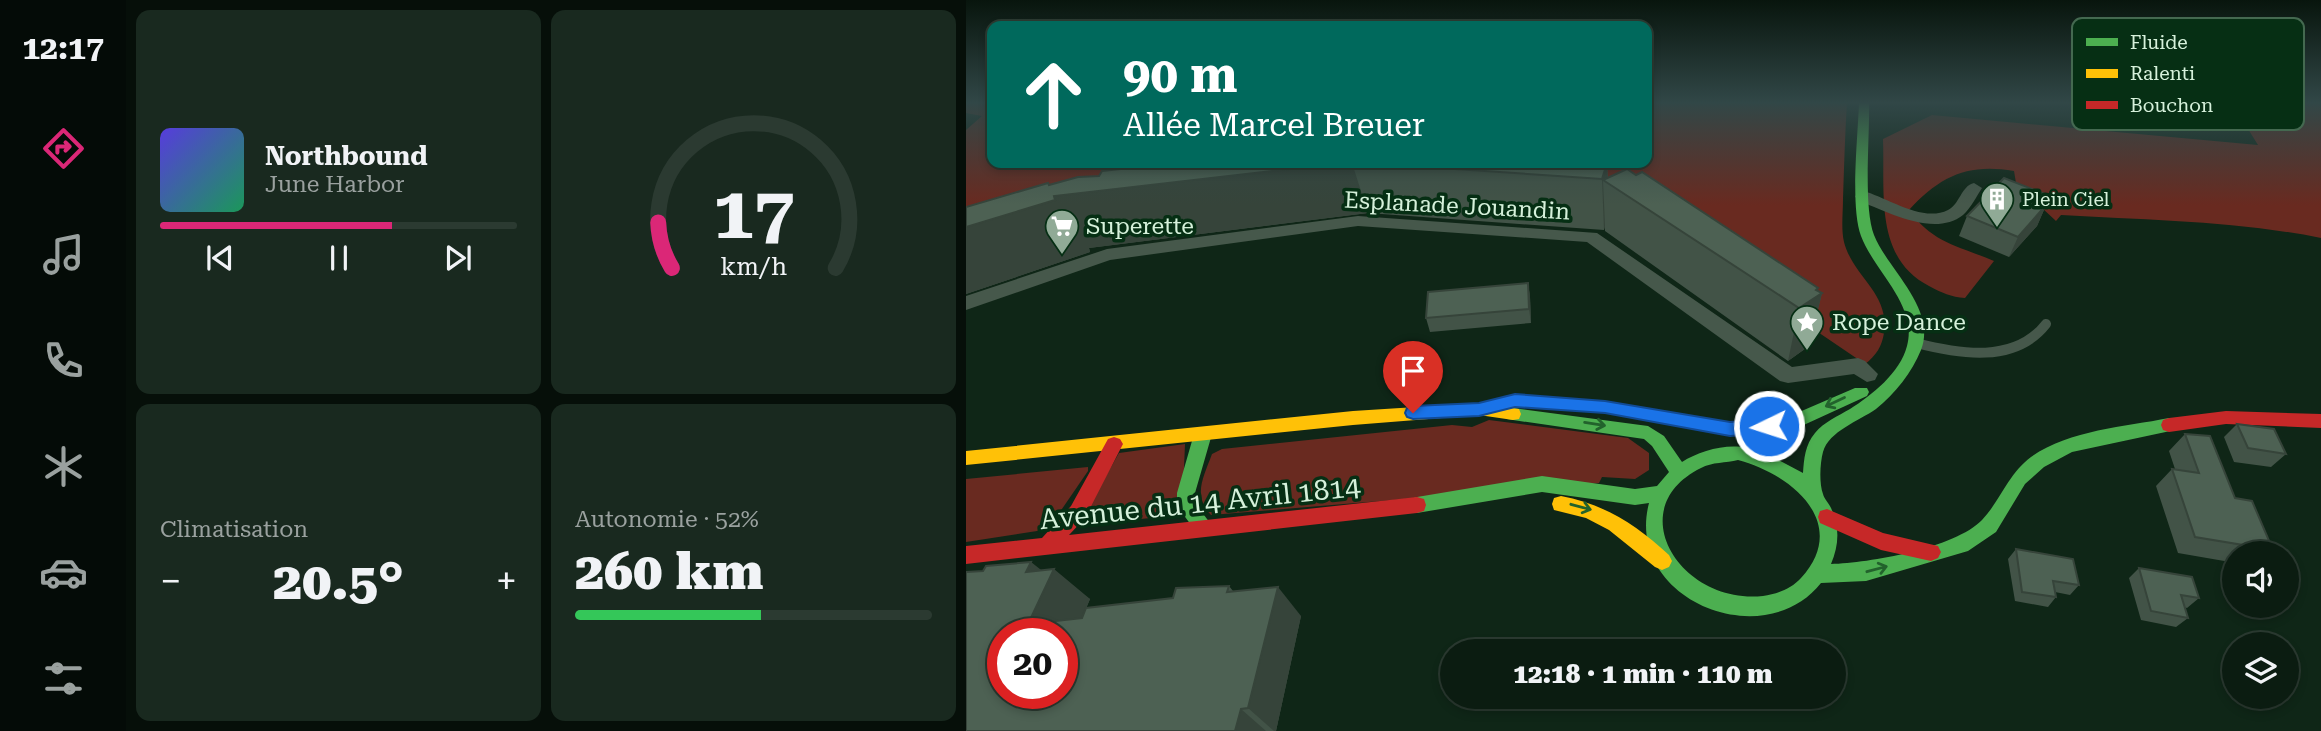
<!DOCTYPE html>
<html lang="fr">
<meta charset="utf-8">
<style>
body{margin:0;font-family:"Roboto Serif",serif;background:#19291f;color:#f1f3f6;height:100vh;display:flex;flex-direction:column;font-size:26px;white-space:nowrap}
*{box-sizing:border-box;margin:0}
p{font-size:23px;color:#9aa19f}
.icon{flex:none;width:38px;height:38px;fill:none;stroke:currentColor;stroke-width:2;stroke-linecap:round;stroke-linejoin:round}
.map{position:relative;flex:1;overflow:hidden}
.details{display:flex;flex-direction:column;gap:10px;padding:10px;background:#060f09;width:840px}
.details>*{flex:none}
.banner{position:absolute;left:21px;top:21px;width:665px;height:147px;border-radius:14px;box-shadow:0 4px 10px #0003,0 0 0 2px #2b3a31;background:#00695c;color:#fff;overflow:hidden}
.controls{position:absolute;left:1256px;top:541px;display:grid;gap:14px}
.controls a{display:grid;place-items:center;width:77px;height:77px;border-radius:50%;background:#0b1c11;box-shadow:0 4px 10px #0003,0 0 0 2px #2b3a31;font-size:35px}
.speed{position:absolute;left:21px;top:618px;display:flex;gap:14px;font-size:35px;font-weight:700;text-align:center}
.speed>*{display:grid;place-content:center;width:91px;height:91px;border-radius:50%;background:#0b1c11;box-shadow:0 4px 10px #0003,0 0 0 2px #2b3a31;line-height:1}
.speed .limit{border:10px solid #d22;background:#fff;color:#111}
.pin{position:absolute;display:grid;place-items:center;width:60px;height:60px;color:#fff;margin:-72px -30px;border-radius:50% 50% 50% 0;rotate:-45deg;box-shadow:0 0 7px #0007}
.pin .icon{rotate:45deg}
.me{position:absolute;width:77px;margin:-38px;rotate:266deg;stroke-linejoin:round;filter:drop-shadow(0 0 5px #0008)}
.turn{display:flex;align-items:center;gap:24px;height:147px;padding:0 21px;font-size:32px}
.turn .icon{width:91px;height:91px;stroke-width:2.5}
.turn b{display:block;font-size:49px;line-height:60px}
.big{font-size:52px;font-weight:800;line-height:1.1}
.details .tile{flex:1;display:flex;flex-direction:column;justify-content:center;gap:10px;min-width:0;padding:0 24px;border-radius:14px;background:#19291f}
.details .dial{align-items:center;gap:0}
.dial svg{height:182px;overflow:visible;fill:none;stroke:#2b3a31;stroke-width:7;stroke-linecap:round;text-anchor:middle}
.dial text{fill:#f1f3f6;stroke:none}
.song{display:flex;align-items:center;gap:21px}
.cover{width:84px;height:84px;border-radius:10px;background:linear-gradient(135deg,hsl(250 70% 55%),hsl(150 70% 35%))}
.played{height:7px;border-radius:4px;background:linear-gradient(90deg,#db2777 65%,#2b3a31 65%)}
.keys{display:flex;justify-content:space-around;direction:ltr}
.heat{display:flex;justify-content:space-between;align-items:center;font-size:38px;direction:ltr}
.charge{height:10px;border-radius:5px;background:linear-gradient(90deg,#34c759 52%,#2b3a31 0)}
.details .tiles{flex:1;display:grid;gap:10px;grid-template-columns:repeat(2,1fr)}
.trip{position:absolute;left:474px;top:639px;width:406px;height:70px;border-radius:35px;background:#0b1c11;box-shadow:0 4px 10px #0003,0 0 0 2px #2b3a31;font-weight:800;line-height:70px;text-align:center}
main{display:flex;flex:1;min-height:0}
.dock{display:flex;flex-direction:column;width:126px;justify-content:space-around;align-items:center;background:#040b07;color:#9aa19f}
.dock .icon{width:49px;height:49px}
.dock .on{color:#db2777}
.dock b{font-size:32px;color:#f1f3f6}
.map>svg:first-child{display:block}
.green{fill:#692a20}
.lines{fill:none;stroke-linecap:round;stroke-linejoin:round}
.lane{stroke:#46584b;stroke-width:10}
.street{fill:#46584b;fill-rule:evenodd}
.fast{fill:#4caf50;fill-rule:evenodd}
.slow{fill:#ffc107;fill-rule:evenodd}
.jam{fill:#c62828;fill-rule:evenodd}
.wall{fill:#425347}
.shaded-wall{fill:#36443a}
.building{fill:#4d6153;stroke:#36443a;stroke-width:2;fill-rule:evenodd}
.oneway{stroke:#22622c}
.route{fill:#1a73e8;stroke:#114b97;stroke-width:2}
.labels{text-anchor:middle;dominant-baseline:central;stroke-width:7;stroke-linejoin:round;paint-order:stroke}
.far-poi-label{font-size:19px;fill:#d6f1db;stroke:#062f14;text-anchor:start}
.street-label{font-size:23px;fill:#d6f1db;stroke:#062f14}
.poi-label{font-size:23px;fill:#d6f1db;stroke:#062f14;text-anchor:start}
.near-street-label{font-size:28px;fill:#d6f1db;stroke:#062f14}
.key{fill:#062f14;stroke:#446950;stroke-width:2}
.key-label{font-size:19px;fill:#d6f1db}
</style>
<main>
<nav class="dock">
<b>12:17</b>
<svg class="icon on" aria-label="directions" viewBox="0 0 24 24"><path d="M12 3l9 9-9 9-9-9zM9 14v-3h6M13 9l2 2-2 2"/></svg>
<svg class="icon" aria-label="music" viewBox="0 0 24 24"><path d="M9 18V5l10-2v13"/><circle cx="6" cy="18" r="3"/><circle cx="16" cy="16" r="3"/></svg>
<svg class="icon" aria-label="phone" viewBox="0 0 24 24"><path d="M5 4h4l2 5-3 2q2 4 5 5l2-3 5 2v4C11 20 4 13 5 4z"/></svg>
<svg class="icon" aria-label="climate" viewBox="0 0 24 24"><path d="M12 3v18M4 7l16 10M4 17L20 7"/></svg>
<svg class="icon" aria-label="car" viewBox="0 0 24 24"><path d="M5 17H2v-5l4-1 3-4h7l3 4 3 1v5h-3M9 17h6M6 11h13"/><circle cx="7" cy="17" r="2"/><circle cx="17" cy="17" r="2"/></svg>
<svg class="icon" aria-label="filters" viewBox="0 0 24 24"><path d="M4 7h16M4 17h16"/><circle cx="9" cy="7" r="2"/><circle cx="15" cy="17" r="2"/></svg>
</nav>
<section class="details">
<div class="tiles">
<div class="tile">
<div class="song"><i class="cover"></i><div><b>Northbound</b><p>June Harbor</p></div></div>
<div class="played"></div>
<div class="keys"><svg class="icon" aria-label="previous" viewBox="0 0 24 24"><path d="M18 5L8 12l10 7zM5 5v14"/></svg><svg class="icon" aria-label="pause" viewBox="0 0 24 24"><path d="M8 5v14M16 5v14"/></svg><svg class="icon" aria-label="next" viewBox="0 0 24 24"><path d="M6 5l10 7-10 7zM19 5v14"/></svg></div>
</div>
<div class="tile dial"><svg viewBox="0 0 100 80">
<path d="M14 69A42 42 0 1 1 86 69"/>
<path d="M14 69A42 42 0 0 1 8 49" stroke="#db2777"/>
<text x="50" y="56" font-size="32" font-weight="700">17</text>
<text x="50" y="72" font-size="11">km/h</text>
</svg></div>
<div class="tile"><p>Climatisation</p>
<div class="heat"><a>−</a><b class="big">20.5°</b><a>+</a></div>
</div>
<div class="tile"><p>Autonomie · 52%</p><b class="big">260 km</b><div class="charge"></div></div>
</div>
</section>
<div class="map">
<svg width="1355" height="731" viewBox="0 0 1355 731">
<rect width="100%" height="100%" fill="#0f2617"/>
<!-- green -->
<g class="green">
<path d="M0 102H26V163H681V102H881C879 135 878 167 877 199 877 213 875 229 878 242 887 277 924 293 918 333 916 346 910 356 899 364L669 208 408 185 0 262V130L16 116 0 113Z"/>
<path d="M1277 102H1355V238C1271 221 1181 220 1095 215L1090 221 1076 208 1052 195 1048 171C1002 163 974 176 943 210 966 243 993 246 1028 261L999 298C985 297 976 293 963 286 908 258 919 192 917 139L966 115 1292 145 1269 108Z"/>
<path d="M523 420 662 438 683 453V470L669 479 636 477 633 483 245 515C226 496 238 476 246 454L256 449 486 425 506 427Z"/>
<polygon points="219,444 216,515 112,525 153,453"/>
<polygon points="122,467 122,471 85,525 71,531 0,542 0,479"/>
</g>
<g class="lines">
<!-- lane -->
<g class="lane">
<path d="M950 343C993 354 1049 364 1080 324"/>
<polyline points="531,405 549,401 639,407 764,429 810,425"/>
</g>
<!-- street -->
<g class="street">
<path d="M1008 183 1016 188C1010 197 1005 208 997 215 968 238 920 211 891 200L889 196 897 191C921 197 956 223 982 210 994 204 995 186 1008 183Z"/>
<polygon points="392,216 631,233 826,367 892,358 899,361 912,374 909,380 901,382 888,374 822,383 814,381 621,242 392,226 144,260 0,310 0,296 141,249"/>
</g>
<!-- fast -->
<g class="fast">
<path d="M893 102H903C904 137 897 206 908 235 922 270 971 308 955 350 946 372 929 394 910 409 893 421 863 431 857 452 854 463 853 483 857 494 858 499 863 503 865 508 874 527 873 545 865 564 903 563 989 548 1016 520 1035 500 1042 474 1065 457 1103 430 1158 427 1203 418L1209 420 1211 425 1209 430 1106 452 1078 467 1059 484 1030 532 1002 551 900 581 855 583C797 656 658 599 683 503L669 505 576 492 451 513 444 511 442 505 444 499 451 497 576 476 669 489 691 486 703 472 686 446 678 439 547 420 541 419 539 414 541 409 547 408 682 426 698 436 716 462C733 451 761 443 781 448L817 419 889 388H901L903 392 901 396 829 429 799 453 837 473C838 459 839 445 849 433 858 422 872 416 884 409 906 395 934 373 941 346 952 305 908 271 895 236 884 206 892 137 893 102ZM772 460C825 474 885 523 835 578 825 589 811 594 797 596 714 605 654 508 735 468 746 462 760 463 772 460Z"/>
<polygon points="237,427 243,429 246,434 229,493 229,503 247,527 245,533 238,535 231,533 211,506 211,493 228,434 231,429"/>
</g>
<!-- slow -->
<g class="slow">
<polygon points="513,403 553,409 555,414 553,419 547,420 513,415 387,425 0,465 0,451 387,411"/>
<path d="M595 496C638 504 671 525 703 555L706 561 703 567 696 570 689 567 643 530 620 518 588 510 586 504 588 498Z"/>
</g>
<!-- jam -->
<g class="jam">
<polygon points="1260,411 1355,414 1355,428 1260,424 1203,432 1197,430 1195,425 1197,420 1203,418"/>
<polygon points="148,437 154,439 157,444 119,518 103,535 451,497 458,499 460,505 458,511 451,513 0,564 0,546 76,538 105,506 142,439"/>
<polygon points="861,509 917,533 972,546 975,552 972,558 965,561 915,550 854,523 852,517 854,511"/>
</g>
</g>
<!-- wall -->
<g class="wall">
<polygon points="1132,102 1225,102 1227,106 1214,128 1141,121"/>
<polygon points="210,163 641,163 642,178 856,293 843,346 822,361 639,231 639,226 638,230 402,213 123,248 124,252 0,294 0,207 82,183 84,185 133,176"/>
<polygon points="1084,196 1071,226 1043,257 993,236 1001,216"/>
<polygon points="562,283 564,297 565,323 464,332 460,318"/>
<polygon points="1271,424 1320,454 1305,467 1268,462 1258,437"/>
<polygon points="1219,434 1269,498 1307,550 1303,553 1269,553 1269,576 1264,562 1212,553 1190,486 1206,469 1209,469 1203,451"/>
<polygon points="1050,549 1113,585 1104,595 1089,592 1090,597 1082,607 1049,601 1042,559"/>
<polygon points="1173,568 1233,598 1221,608 1218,607 1222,618 1210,627 1175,620 1163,578"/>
<polygon points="76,570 124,599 116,618 263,586 267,591 335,616 310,731 0,731 17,571"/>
</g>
<!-- shaded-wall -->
<g class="shaded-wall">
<polygon points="377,163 386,163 402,213 123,248 124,252 0,294 0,227 83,185 82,183 91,196"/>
<polygon points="641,163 642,183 637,180 639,226 638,230 636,179"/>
<polygon points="1084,196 1071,226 1043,257 1052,237 1077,204"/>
<polygon points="562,283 564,297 565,323 563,309"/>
<polygon points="852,288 850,297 856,293 843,346 822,361 833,308"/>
<polygon points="65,562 84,577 88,569 124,599 102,651 62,624 60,572"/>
<polygon points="312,587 335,616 310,731 308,731 282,708"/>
<polygon points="275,709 300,731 269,731"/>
</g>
<!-- building -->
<g class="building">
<polygon points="210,163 377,163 88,196 89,200 0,227 0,207 82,183 83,185 112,177 133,176 136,171"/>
<polygon points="399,163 641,163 636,179"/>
<polygon points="661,169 670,175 676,172 852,288 850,290 856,293 833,308 637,180"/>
<polygon points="1038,178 1084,196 1077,204 1080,205 1052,237 1001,216"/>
<polygon points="562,283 563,309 460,318 462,292"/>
<polygon points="1271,424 1308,429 1320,454 1282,448"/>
<polygon points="1219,434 1244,436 1269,498 1286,501 1307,550 1301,548 1303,553 1286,553 1283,546 1229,537 1206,469 1233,473"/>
<polygon points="1050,549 1107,559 1113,585 1087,581 1090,597 1056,592"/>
<path d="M65 562 60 572 88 569 62 624 116 618 120 608 207 598 210 588 263 586 261 592 312 587 282 708 275 709 269 731H0V572L17 571 20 566ZM37 634H96V693H37Z"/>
<polygon points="1173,568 1226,577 1233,598 1215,595 1222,618 1185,611"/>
</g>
<!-- one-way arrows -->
<defs><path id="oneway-shaft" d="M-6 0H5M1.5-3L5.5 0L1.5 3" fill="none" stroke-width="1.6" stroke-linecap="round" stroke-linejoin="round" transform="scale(1.75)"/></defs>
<g class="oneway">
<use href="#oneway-shaft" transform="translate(869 402) rotate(155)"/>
<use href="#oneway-shaft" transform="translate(629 424) rotate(9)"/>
<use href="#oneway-shaft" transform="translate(615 507) rotate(15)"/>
<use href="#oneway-shaft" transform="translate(911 569) rotate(-15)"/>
</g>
<!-- sky -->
<linearGradient id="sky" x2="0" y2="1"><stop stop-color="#08150d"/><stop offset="0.5" stop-color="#314747"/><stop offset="1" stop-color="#314747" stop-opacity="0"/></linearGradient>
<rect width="1355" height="205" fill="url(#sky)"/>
<!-- route -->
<polygon class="route" points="549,394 639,401 764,422 803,419 809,421 812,426 809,431 803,433 764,436 639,413 549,407 513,416 447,419 441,417 439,413 441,408 447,406 513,403"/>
<!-- icons -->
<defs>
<symbol id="building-pin" viewBox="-11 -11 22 30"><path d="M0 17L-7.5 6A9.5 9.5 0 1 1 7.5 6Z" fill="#90aa96" stroke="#062f14"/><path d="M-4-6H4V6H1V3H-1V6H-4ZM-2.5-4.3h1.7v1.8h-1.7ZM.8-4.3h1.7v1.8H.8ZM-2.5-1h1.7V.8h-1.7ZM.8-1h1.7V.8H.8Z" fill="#fff"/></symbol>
<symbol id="supermarket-pin" viewBox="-11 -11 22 30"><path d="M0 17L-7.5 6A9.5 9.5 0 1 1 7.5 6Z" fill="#90aa96" stroke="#062f14"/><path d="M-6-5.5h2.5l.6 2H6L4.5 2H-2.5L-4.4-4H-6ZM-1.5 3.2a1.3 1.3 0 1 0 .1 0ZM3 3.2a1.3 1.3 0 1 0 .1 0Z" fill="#fff"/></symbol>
<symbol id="sight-pin" viewBox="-11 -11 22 30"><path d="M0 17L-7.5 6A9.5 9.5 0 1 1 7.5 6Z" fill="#90aa96" stroke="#062f14"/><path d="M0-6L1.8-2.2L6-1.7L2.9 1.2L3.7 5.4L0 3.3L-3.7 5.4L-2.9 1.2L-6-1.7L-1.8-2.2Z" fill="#fff"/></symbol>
</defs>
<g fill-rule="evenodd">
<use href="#building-pin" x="1012" y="180" width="38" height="52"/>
<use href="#supermarket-pin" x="77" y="207" width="38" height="52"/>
<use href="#sight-pin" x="822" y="303" width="38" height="52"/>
</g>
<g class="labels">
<!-- far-poi labels -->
<g class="far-poi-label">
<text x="1056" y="199">Plein Ciel</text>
</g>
<!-- street labels -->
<g class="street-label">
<text transform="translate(491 206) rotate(3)">Esplanade Jouandin</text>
</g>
<!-- poi labels -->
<g class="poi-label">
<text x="120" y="226">Superette</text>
<text x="866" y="322">Rope Dance</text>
</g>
<!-- near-street labels -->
<g class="near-street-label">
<text transform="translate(234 503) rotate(-6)">Avenue du 14 Avril 1814</text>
</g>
</g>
<!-- legend -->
<rect x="1106" y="18" width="232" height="112" rx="10" class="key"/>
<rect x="1120" y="38" width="32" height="8" fill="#4caf50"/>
<rect x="1120" y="69" width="32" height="9" fill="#ffc107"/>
<rect x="1120" y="101" width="32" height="8" fill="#c62828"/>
<g class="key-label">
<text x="1164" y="49">Fluide</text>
<text x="1164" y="80">Ralenti</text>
<text x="1164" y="112">Bouchon</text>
</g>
</svg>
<div class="controls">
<a><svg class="icon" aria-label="sound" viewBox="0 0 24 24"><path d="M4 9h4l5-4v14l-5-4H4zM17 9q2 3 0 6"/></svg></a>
<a><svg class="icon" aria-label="layers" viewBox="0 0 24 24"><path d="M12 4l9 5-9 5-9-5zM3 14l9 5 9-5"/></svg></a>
</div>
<div class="speed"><div class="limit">20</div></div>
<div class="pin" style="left:447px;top:413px;background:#d93025"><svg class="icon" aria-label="arrive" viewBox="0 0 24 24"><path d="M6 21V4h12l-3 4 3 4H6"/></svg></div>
<svg class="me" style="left:803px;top:426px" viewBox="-20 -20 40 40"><circle r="17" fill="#1a73e8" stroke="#fff" stroke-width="3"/><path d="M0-11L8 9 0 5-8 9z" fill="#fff"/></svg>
<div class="trip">12:18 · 1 min · 110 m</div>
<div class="banner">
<div class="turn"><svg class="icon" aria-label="ahead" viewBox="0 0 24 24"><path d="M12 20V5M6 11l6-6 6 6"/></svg><div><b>90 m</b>Allée Marcel Breuer</div></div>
</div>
</div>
</main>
